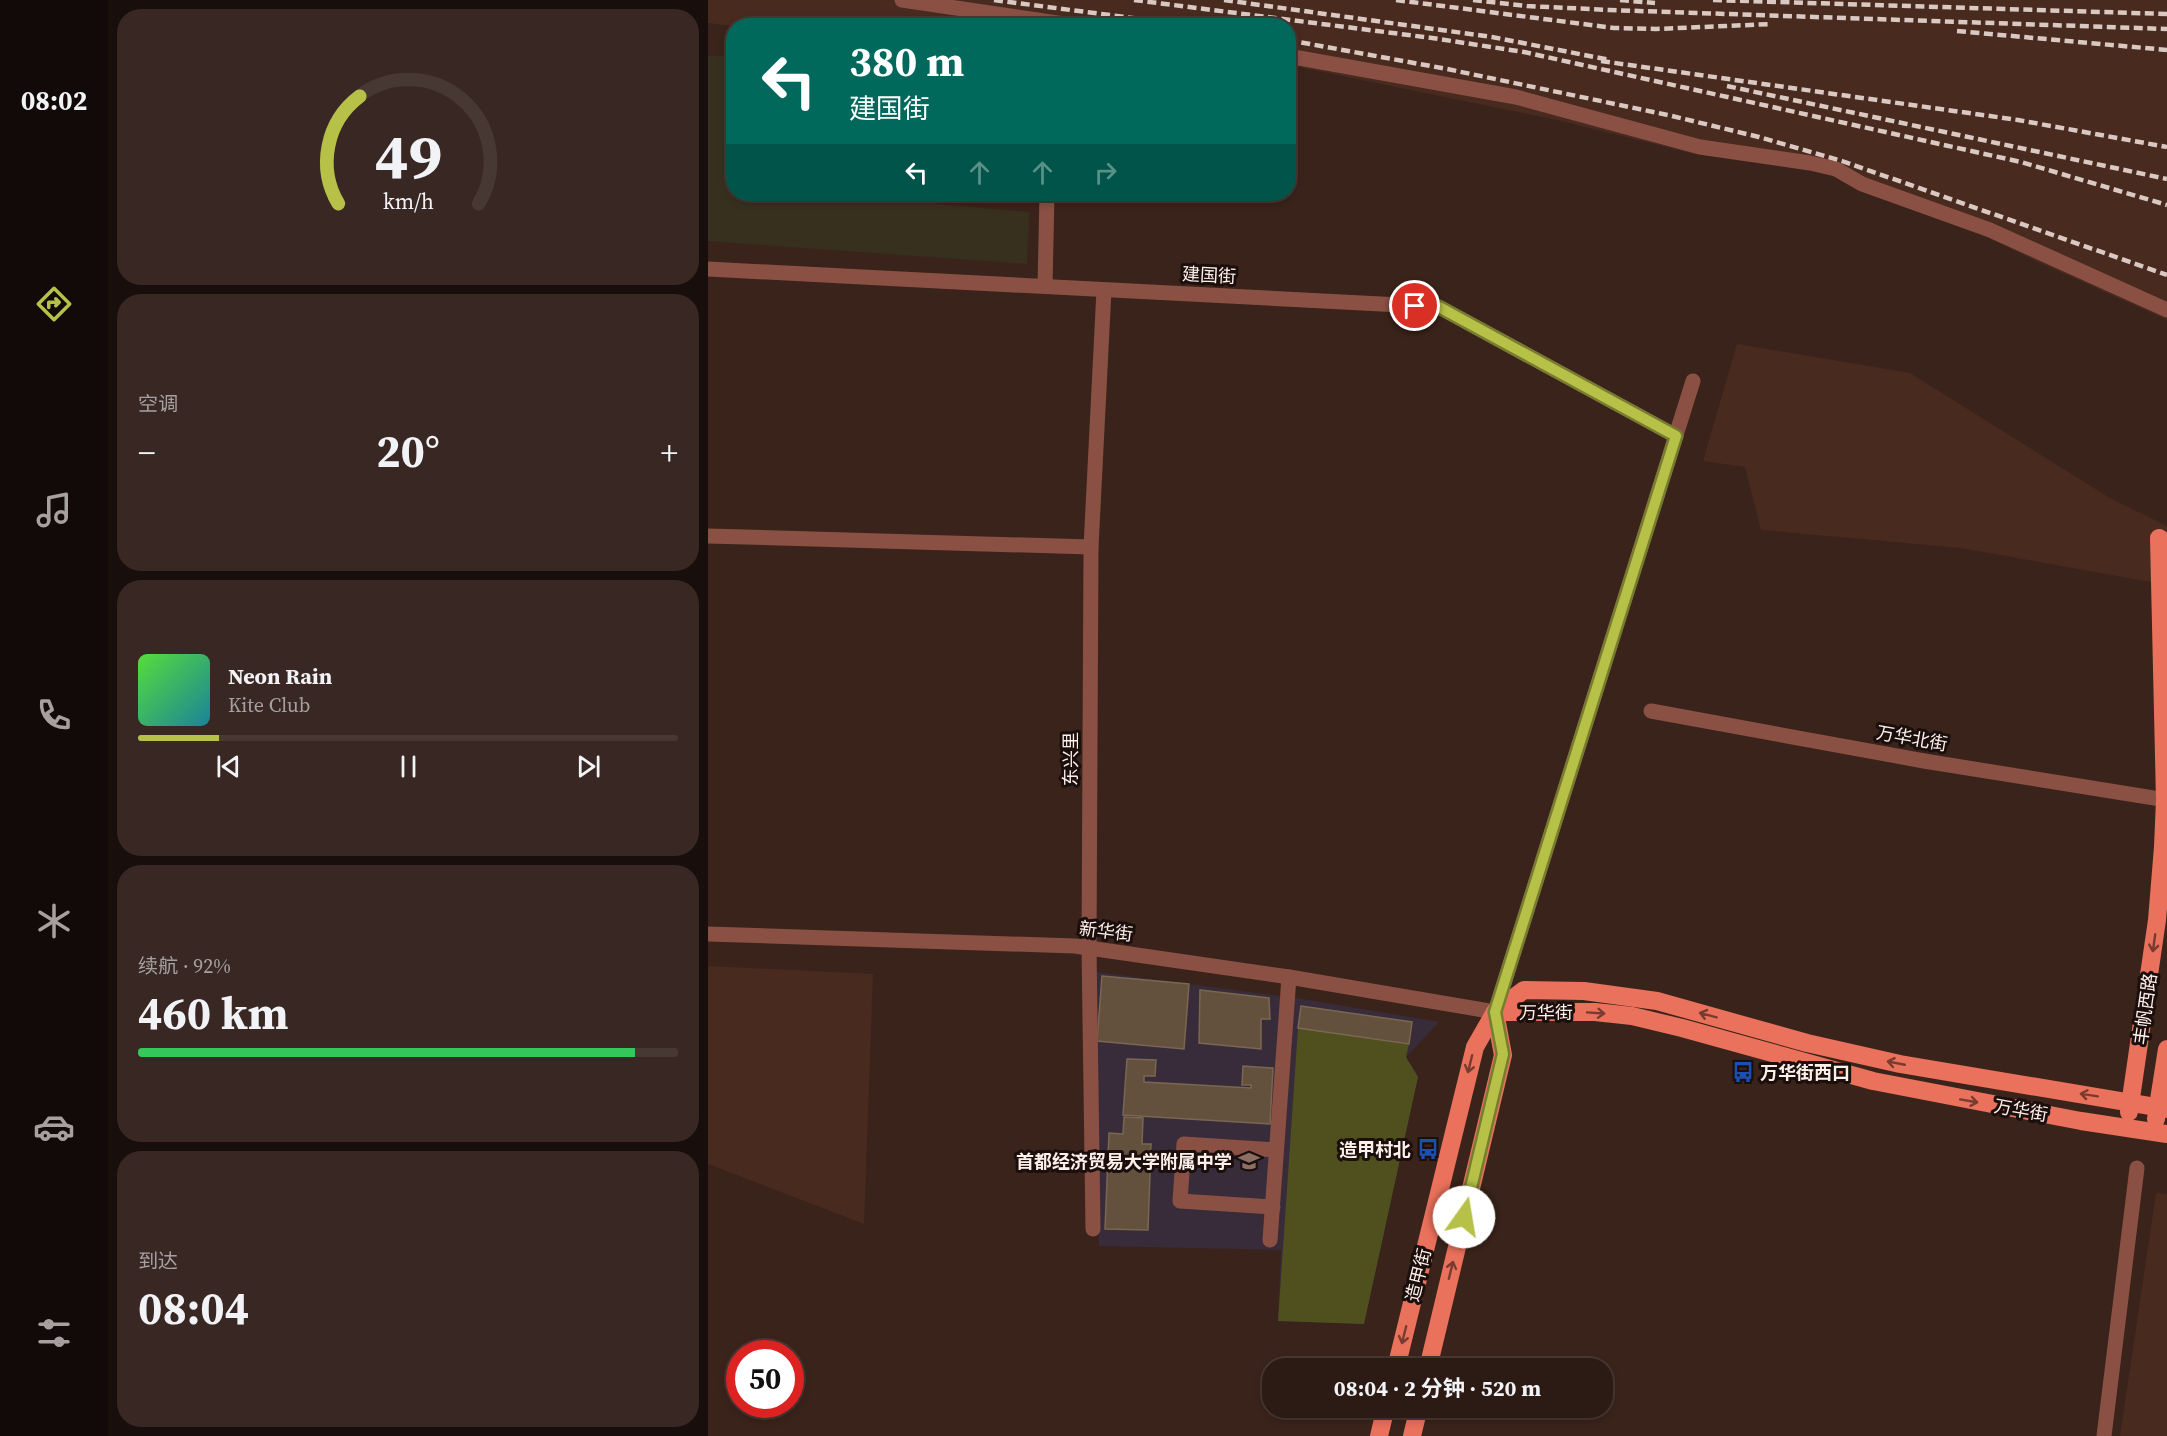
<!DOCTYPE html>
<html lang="zh">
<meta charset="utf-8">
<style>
body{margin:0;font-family:"Source Serif 4","Noto Sans SC",serif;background:#382722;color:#f1f3f6;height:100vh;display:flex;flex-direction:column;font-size:22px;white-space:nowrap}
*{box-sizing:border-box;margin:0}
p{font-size:20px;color:#a6a1a0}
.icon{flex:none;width:33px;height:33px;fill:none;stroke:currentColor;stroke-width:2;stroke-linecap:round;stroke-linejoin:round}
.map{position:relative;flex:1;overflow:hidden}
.drawer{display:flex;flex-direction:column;gap:9px;padding:9px;background:#180e0b;width:600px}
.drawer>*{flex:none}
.guide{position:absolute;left:18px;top:18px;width:570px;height:183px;border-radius:24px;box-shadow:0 3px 9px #0003,0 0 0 2px #483834;background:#00695c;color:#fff;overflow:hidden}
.speed{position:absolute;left:18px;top:1340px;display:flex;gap:12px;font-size:30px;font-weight:700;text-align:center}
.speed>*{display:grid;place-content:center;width:78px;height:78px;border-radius:50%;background:#2c1a14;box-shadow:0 3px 9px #0003,0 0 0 2px #483834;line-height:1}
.speed .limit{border:9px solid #d22;background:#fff;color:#111}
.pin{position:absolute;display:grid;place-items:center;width:51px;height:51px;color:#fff;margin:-26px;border:3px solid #fff;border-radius:50%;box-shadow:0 2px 6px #0007}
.me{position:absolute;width:66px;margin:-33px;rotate:13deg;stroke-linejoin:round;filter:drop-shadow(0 0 4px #0008)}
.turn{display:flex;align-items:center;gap:21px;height:126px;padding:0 24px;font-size:27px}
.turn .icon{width:78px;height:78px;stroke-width:2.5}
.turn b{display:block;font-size:42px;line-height:51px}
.lanes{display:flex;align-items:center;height:57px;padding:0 24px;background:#0003;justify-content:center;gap:30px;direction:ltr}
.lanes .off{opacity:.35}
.big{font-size:45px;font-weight:700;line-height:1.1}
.drawer .tile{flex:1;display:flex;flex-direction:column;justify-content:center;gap:9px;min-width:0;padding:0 21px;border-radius:24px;background:#382722}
.drawer .dial{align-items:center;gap:0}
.dial svg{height:156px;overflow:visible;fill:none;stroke:#483834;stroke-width:7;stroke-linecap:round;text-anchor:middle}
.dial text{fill:#f1f3f6;stroke:none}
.song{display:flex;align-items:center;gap:18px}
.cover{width:72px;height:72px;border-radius:9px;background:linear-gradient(135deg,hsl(110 70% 55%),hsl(190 70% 35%))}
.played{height:6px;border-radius:3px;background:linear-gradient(90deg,#b7c148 15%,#483834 15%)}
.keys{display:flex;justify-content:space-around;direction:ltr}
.heat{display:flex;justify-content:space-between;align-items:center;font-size:33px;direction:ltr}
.charge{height:9px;border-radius:4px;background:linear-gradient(90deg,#34c759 92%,#483834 0)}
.trip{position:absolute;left:554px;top:1358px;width:351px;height:60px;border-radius:24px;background:#2c1a14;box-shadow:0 3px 9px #0003,0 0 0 2px #483834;font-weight:700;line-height:60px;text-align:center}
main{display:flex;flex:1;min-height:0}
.menu{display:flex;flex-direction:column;width:108px;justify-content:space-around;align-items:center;background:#120a08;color:#a6a1a0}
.menu .icon{width:42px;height:42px}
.menu .on{color:#b7c148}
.menu b{font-size:27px;color:#f1f3f6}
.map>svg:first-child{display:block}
.commercial{fill:#38301f}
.built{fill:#482a1f}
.education{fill:#392c3a}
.green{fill:#4f501d}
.building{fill:#63513d;stroke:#796752;stroke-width:1.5}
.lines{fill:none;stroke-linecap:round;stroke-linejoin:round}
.minor{stroke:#8b5044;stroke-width:15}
.major{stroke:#ea715b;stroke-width:18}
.rail{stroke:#dac9c2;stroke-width:4.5;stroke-dasharray:9 4.5;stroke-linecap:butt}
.oneway{stroke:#783b30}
.route-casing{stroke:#777d2f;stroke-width:15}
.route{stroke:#b7c148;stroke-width:10}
.labels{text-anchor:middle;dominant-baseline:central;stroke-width:6;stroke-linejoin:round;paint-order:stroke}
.street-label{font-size:18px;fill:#ffefe9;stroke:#1a0f0c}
.poi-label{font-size:18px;font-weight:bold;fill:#ffefe9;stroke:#1a0f0c;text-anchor:end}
</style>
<main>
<nav class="menu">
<b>08:02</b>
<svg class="icon on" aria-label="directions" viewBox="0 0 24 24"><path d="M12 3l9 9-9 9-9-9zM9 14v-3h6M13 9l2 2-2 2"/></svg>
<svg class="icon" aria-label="music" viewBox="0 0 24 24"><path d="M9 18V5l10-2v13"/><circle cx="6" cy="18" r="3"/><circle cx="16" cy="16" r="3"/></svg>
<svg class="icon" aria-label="phone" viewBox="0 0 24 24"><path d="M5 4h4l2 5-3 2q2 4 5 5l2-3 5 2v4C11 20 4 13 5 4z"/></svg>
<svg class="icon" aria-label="climate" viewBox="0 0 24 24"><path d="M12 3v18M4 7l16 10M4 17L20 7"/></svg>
<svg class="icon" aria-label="car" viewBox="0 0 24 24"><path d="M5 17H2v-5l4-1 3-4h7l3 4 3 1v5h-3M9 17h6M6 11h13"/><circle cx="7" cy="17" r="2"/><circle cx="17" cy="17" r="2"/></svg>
<svg class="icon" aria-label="filters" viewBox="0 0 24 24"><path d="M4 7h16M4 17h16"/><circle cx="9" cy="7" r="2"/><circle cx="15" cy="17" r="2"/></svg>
</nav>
<section class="drawer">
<div class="tile dial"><svg viewBox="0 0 100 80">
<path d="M14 69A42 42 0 1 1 86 69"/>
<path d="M14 69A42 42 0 0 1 25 14" stroke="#b7c148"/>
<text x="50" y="56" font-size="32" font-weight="700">49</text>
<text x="50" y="72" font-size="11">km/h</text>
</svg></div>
<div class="tile"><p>空调</p>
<div class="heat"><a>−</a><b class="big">20°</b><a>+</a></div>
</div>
<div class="tile">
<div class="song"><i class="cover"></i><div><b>Neon Rain</b><p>Kite Club</p></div></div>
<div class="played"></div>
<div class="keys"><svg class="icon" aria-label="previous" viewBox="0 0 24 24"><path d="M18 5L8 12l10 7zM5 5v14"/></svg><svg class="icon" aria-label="pause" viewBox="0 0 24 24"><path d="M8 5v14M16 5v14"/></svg><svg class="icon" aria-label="next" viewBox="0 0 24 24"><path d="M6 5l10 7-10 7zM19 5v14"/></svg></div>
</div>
<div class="tile"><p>续航 · 92%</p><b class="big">460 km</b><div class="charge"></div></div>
<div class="tile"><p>到达</p><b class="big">08:04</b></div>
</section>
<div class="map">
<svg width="1459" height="1436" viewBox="0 0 1459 1436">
<rect width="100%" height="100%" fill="#3a231a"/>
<!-- commercial -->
<polygon class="commercial" points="0,56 25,56 26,194 228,194 227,204 321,212 319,264 0,241"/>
<!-- built -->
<g class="built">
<polygon points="0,0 1459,0 1459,320 1332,263 1252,224 1127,172 986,154 849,120 581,65 580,26 25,26 0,23"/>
<polygon points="1029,344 1202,373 1402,498 1459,526 1459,585 1253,548 1053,530 1037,467 995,461"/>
<polygon points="0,966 165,974 156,1224 0,1164"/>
<polygon points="1448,1193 1459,1194 1459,1436 1412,1436"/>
</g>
<!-- education -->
<polygon class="education" points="389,972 595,999 731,1022 698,1057 710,1077 656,1324 570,1321 573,1250 391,1246"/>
<!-- green -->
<polygon class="green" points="590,1028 701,1044 698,1057 710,1077 656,1324 570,1321"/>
<!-- building -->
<g class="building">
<polygon points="394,976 481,984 476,1049 389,1041"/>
<polygon points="492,990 561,998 562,1019 553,1019 553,1049 491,1043"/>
<polygon points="593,1006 704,1022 701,1044 590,1028"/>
<polygon points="419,1059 448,1060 447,1076 436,1076 436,1082 543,1088 543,1085 534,1085 535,1066 565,1068 562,1124 415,1115"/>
<polygon points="416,1117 435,1118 434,1144 443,1144 440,1230 397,1229 401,1133 415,1134"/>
</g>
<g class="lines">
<!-- minor -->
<g class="minor">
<polyline points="194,0 370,26"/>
<polyline points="580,56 808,97 992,147 1102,163 1128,169 1154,184 1282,230 1459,310"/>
<polyline points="0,269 731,307 968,436"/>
<polyline points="337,286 339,194"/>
<polyline points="0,536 383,547"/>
<polyline points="943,711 1216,761 1459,800"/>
<polyline points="0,934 367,946 581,977 787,1012 985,381"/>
<polyline points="565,1207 472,1201 476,1144 568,1150"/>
<polyline points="385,1229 381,948 383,547 396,290"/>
<polyline points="562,1240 581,977"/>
<polyline points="1396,1436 1429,1168"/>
</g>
<!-- major -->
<g class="major">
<polyline points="787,1012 887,1012 924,1016 974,1028 1165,1081 1373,1121 1459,1134"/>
<polyline points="1421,1112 1449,920 1455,847 1457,800 1451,538 1459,543"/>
<polyline points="1448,1119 1459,1049"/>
<polyline points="688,1368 767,1047 787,1012 816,990 876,991 949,1001 1099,1043 1192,1064 1459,1109"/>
<polyline points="720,1368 795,1055 787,1012"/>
<polyline points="671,1436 678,1407"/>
<polyline points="704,1436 711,1407"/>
</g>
<!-- rail -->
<g class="rail">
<polyline points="286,0 486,26"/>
<polyline points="426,0 724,38 816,52 1313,162 1459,205"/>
<polyline points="516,0 784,37 902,60"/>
<polyline points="688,0 906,28 948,29 1064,24"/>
<polyline points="765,0 819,6 902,10 1459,29"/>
<polyline points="912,0 947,3"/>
<polyline points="1005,0 1459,14"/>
<polyline points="1249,31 1459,50"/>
<polyline points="580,40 739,69 960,115 1051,137 1134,161 1459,275"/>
<polyline points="893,61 1310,120 1459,147"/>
<polyline points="1019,86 1459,179"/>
</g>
</g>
<!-- one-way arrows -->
<defs><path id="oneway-shaft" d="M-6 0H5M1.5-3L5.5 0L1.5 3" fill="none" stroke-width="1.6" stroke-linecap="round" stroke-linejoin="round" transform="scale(1.5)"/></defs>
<g class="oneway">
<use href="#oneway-shaft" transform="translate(1446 943) rotate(98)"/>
<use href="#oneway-shaft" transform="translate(888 1013) rotate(4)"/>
<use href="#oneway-shaft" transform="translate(1000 1015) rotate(-165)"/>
<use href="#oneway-shaft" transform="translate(1188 1063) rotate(-169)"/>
<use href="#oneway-shaft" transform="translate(762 1064) rotate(104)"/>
<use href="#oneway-shaft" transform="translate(1381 1095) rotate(-171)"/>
<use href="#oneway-shaft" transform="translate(1261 1101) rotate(10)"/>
<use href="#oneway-shaft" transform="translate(743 1270) rotate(-76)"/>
<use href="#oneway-shaft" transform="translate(696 1335) rotate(104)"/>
</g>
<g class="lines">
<defs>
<polyline id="route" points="707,306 731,307 968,436 787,1012 795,1054 756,1217"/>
</defs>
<!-- route casing -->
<use href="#route" class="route-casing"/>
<!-- route -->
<use href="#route" class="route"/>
</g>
<!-- icons -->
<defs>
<symbol id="bus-bare" viewBox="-9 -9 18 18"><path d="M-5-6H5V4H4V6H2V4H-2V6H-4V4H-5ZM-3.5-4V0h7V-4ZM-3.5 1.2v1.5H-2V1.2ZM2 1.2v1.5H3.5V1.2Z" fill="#1a4fb4" stroke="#1a0f0c" stroke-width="2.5" paint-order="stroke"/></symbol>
<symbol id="school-bare" viewBox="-9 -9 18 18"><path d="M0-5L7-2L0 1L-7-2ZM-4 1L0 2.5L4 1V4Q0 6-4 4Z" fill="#8d6e63" stroke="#1a0f0c" stroke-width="2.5" paint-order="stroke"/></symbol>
</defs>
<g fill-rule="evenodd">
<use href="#bus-bare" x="1020" y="1057" width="30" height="30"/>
<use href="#bus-bare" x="705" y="1134" width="30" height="30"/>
<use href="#school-bare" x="526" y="1146" width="30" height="30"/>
</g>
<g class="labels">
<!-- street labels -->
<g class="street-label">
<text transform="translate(501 275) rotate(3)">建国街</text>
<text transform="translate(1204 738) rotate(10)">万华北街</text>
<text transform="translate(362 759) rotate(-90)">东兴里</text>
<text transform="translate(398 931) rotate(7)">新华街</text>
<text transform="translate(1437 1009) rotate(-82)">丰帆西路</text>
<text x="838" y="1012">万华街</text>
<text transform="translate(1313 1110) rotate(10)">万华街</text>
<text transform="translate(710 1275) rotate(-76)">造甲街</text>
</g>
<!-- poi labels -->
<g class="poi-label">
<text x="1052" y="1072" text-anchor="start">万华街西口</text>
<text x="703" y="1149">造甲村北</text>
<text x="524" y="1161">首都经济贸易大学附属中学</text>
</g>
</g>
</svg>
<div class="speed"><div class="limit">50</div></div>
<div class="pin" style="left:707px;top:306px;background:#d93025"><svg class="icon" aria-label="arrive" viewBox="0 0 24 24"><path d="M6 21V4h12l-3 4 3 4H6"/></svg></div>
<svg class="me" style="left:756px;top:1217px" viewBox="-20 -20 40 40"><circle r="19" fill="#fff"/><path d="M0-13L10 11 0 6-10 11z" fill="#b7c148"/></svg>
<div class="trip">08:04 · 2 分钟 · 520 m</div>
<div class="guide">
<div class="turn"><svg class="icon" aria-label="left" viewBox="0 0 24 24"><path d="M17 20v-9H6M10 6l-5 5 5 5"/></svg><div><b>380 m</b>建国街</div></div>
<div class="lanes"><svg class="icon" aria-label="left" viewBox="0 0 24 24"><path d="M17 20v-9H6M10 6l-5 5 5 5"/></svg><svg class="icon off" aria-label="ahead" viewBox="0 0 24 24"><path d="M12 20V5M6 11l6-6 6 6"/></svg><svg class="icon off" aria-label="ahead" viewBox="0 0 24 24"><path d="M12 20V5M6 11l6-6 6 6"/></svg><svg class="icon off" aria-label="right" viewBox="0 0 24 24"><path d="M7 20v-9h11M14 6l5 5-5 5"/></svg></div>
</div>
</div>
</main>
